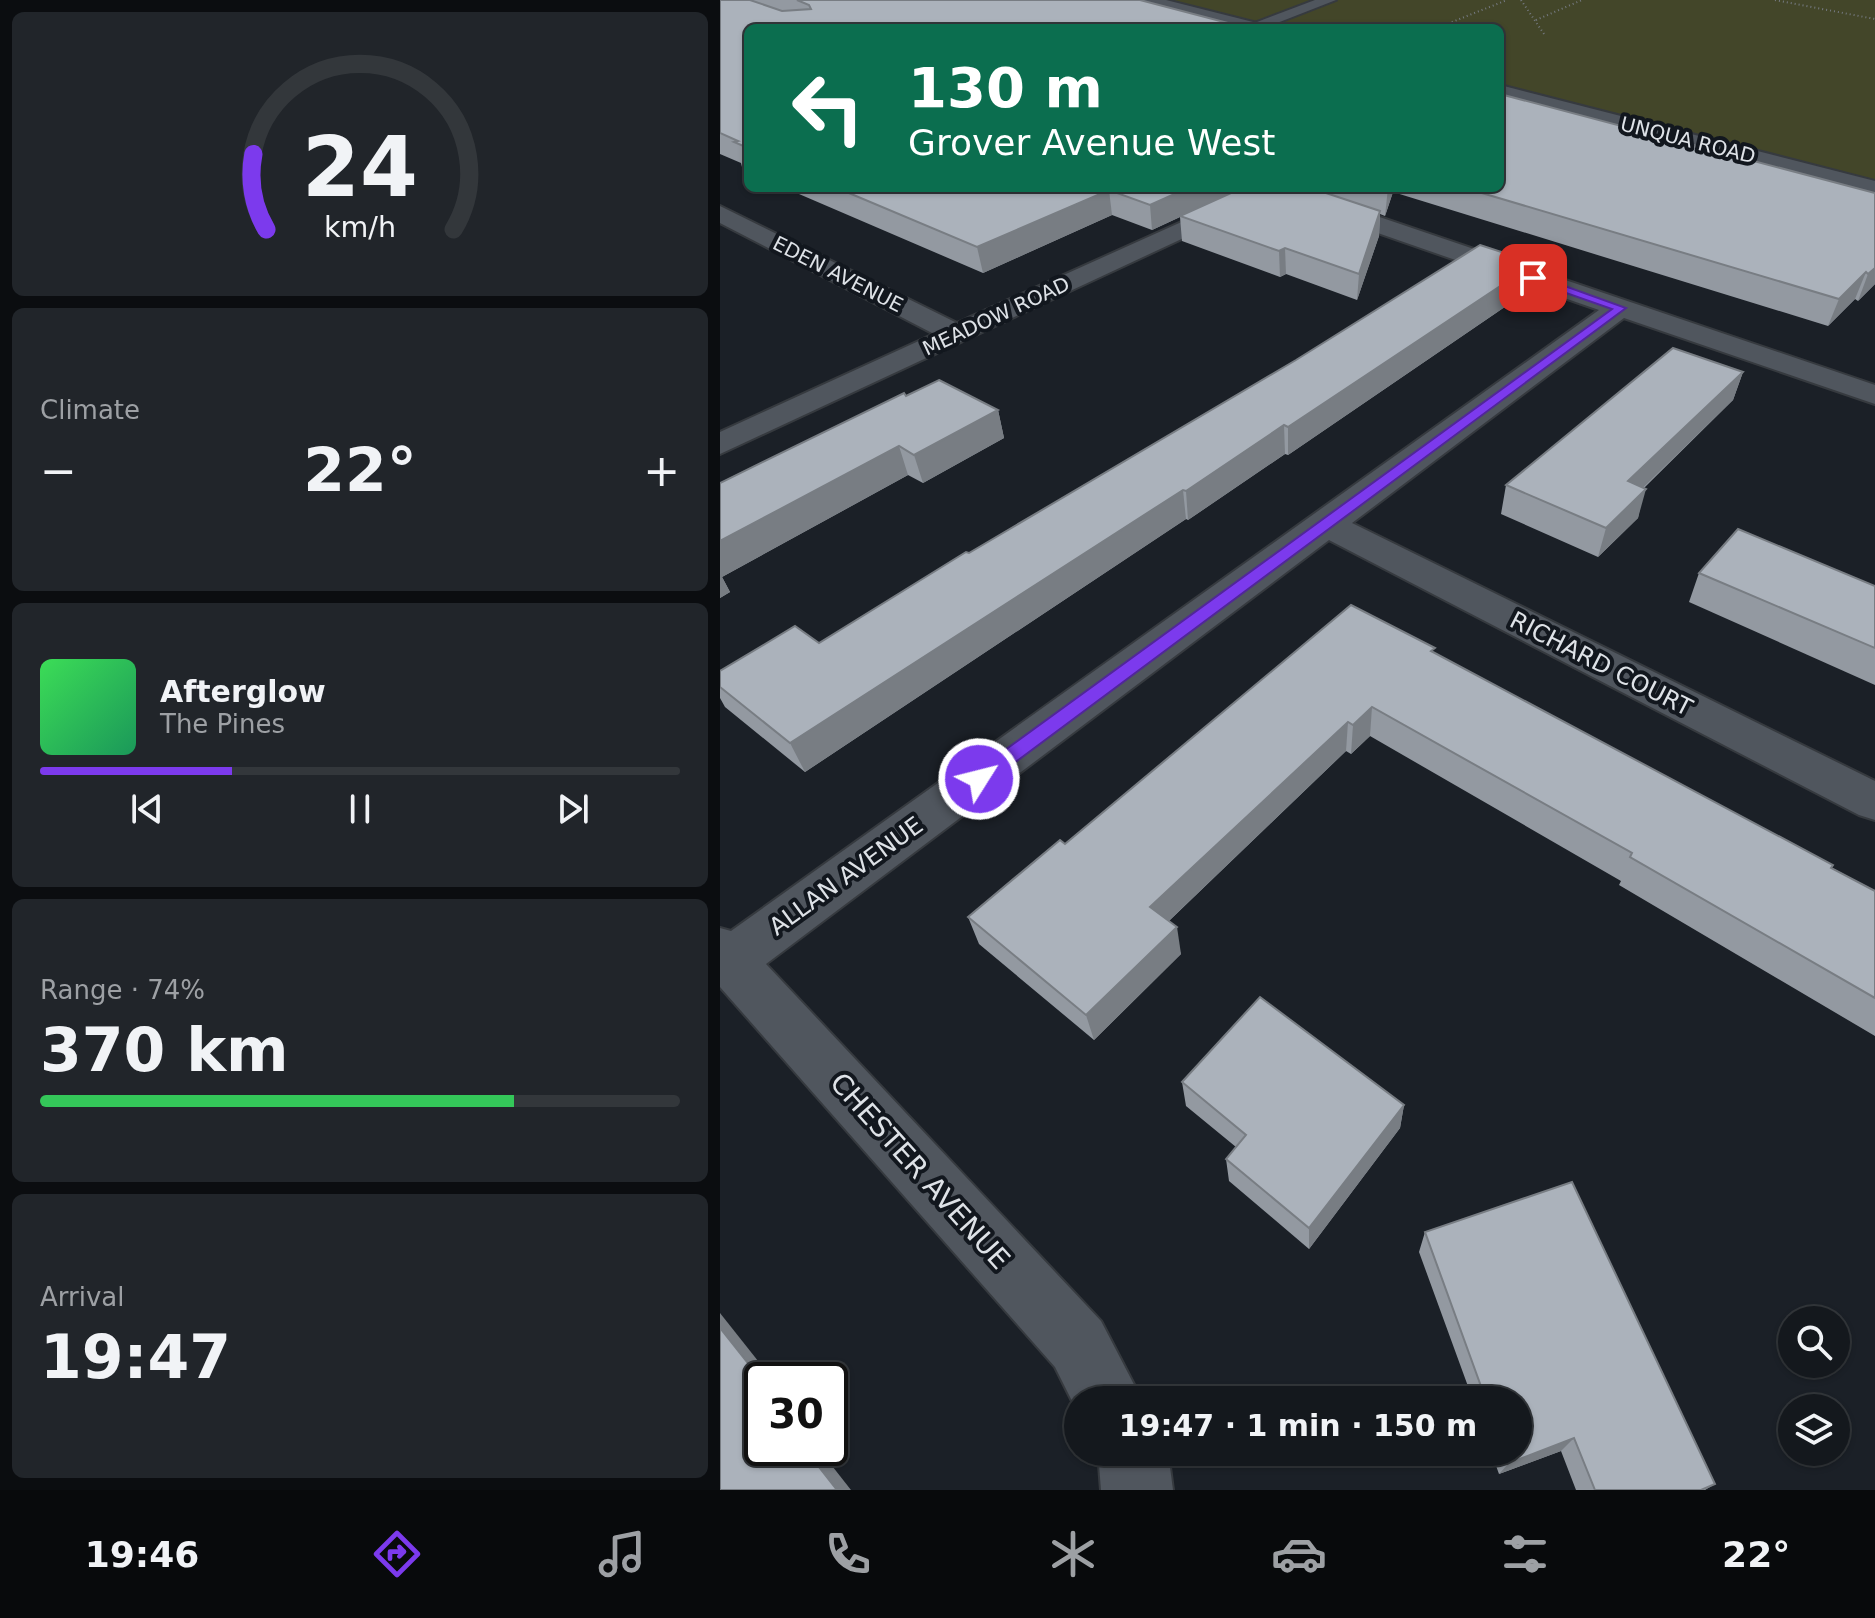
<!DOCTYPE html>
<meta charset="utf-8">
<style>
body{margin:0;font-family:"DejaVu Sans",sans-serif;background:#21252a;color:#f1f3f6;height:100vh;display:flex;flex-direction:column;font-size:30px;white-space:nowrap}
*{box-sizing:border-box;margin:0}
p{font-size:26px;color:#9da0a4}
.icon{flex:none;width:44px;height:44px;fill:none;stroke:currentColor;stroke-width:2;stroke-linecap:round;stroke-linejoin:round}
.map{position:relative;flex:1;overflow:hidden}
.drawer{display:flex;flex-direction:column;gap:12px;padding:12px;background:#0b0d10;width:720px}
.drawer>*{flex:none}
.hud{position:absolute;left:24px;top:24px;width:760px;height:168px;border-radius:12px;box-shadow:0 2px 6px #0004,0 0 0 2px #33373b;background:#0b6e4f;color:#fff;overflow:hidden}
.fabs{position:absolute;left:1058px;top:1306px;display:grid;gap:16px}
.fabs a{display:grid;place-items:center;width:72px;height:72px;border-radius:50%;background:#14181d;box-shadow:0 2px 6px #0004,0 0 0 2px #33373b;font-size:40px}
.speed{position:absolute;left:24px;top:1362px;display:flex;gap:16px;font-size:40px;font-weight:700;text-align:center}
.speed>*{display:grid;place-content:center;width:104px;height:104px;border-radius:50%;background:#14181d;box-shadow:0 2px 6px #0004,0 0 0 2px #33373b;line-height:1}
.speed .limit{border:4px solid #111;border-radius:12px;background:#fff;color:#111}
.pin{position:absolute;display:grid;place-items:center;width:68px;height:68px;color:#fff;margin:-34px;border-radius:16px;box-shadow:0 4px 12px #0006}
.me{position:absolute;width:88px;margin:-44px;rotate:54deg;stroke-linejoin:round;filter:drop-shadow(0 0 6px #0008)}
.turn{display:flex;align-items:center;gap:28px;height:168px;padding:0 32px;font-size:36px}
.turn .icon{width:104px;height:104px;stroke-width:2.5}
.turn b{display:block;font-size:56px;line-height:68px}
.big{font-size:60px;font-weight:700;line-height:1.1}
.drawer .card{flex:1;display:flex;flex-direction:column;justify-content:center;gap:12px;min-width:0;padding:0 28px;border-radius:12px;background:#21252a}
.drawer .dial{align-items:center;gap:0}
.dial svg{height:208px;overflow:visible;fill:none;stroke:#33373b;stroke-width:7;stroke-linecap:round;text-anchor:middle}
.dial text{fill:#f1f3f6;stroke:none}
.song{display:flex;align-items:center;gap:24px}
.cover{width:96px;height:96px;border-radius:12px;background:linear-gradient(135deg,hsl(130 70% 55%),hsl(150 70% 35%))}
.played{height:8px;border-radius:4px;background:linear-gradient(90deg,#7c3aed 30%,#33373b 30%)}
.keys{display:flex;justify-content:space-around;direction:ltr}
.heat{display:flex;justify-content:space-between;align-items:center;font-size:44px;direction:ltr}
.charge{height:12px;border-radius:6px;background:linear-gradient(90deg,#34c759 74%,#33373b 0)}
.trip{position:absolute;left:344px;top:1386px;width:468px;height:80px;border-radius:40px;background:#14181d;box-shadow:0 2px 6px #0004,0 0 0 2px #33373b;font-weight:700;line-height:80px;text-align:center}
.tab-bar{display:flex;height:128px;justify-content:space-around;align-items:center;background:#080a0c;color:#9da0a4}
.tab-bar .icon{width:56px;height:56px}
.tab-bar .on{color:#7c3aed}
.tab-bar b{font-size:36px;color:#f1f3f6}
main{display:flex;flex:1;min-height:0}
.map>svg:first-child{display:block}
.green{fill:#434629}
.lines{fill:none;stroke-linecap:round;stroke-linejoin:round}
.lane-casing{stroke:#363a3f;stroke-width:4}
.street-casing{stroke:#363a3f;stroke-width:4}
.secondary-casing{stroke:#363a3f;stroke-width:4}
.path{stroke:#757a80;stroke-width:2;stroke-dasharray:1 3;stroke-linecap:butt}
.lane{fill:#50565e;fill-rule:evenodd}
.street{fill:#50565e;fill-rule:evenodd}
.secondary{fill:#50565e;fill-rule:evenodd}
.wall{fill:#9399a1}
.shaded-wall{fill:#787d83}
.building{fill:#abb2bb;stroke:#787d83;stroke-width:2}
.route{fill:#7c3aed;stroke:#51269a;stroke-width:2}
.labels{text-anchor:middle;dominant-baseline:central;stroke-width:8;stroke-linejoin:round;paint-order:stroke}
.far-street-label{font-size:20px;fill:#dee2e7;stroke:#12171e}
.street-label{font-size:24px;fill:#dee2e7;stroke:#12171e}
.near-street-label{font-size:28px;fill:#dee2e7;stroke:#12171e}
</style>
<main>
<section class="drawer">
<div class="card dial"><svg viewBox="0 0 100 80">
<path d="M14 69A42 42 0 1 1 86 69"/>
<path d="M14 69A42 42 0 0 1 9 40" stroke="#7c3aed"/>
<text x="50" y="56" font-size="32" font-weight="700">24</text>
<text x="50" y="72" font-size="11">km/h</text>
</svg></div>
<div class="card"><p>Climate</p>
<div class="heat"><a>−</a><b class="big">22°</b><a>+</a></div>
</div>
<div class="card">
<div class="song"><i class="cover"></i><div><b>Afterglow</b><p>The Pines</p></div></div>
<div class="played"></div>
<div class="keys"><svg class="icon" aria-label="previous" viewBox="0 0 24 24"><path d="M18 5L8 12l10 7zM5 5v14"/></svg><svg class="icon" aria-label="pause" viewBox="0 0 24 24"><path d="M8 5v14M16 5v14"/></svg><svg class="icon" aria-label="next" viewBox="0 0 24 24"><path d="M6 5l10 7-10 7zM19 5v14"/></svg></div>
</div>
<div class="card"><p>Range · 74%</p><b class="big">370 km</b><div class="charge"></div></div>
<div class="card"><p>Arrival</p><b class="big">19:47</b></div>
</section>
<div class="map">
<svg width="1155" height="1490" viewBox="0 0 1155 1490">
<rect width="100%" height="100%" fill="#1b2027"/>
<!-- green -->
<polygon class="green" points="441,0 1155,0 1155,183 780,87 780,28 551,28"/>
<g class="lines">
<defs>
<polygon id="lane" points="595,0 616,0 544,28 524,27"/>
<g id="street">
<polygon points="539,188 574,188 1155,385 1155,404 904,318 632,523 1155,781 1155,820 1139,815 609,540 46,964 381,1321 422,1400 358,1400 358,1413 335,1367 0,987 0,928 11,931 879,310 543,193"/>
<polygon points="517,197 526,199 529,204 526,209 0,454 0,432 214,334 0,223 0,206 237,323"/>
<polygon points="378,1452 448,1452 453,1490 381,1490"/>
</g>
<g id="secondary">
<polygon points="418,0 446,0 541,24 544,28 514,28 420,4"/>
<polygon points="780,85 1155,181 1155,195 780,97"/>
</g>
</defs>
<!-- lane casing -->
<use href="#lane" class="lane-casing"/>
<!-- street casing -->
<use href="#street" class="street-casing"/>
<!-- secondary casing -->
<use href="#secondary" class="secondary-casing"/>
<!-- path -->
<g class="path">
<polyline points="801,0 824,34"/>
<polyline points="1055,0 1155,19"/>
<polyline points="816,20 862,0"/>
<polyline points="717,28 787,0"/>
</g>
<!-- lane -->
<use href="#lane" class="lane"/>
<!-- street -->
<use href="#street" class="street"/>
<!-- secondary -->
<use href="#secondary" class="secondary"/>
</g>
<!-- wall -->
<g class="wall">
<polygon points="0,0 420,0 28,28 28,169 22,167 21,163 0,154"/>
<polygon points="72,188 780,188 1155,193 1155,284 1138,301 1135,299 1108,326 673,192 665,216 660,214 659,236 637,300 566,274 560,277 462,241 460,217 432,230 392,215 263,273 79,194 78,191"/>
<polygon points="811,289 568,455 565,454 468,520 466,519 85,772 5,707 0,698 0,671 99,643 249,553"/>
<polygon points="1023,372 1013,400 924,488 918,518 878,557 781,514 786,485"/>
<polygon points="278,410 284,438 203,483 188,475 2,577 10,592 0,598 0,483"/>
<polygon points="979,573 1155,586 1155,685 969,602"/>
<polygon points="714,653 1155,891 1155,1036 899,885 901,881 650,736 631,754 626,751 449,921 461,954 374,1040 259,944 248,917 345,844"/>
<polygon points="462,1082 684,1105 680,1128 589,1249 509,1181 506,1159 516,1147 466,1106"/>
<polygon points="705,1232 995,1484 985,1490 856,1490 841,1451 779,1474 771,1452 798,1452 798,1400 753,1400 699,1252"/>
</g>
<!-- shaded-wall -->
<g class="shaded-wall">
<polygon points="468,188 525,188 460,216 460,217 432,230 430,205"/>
<polygon points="668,188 673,188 673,192 665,216"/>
<polygon points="389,190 392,215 263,273 257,247"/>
<polygon points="660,211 659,236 637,300 639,274"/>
<polygon points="565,248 566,274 560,277 559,251"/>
<polygon points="815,263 811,289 568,455 568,427"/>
<polygon points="1155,268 1155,284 1138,301 1148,274"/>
<polygon points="1146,272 1135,299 1108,326 1119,299"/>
<polygon points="1023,372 1013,400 900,510 908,481"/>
<polygon points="278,410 284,438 203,483 194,455"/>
<polygon points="564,425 565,454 468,520 466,491"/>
<polygon points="179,446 188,475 2,577 10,592 0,598 0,541"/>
<polygon points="926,489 918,518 878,557 886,528"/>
<polygon points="463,490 466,519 85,772 70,743"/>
<polygon points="652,707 650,736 631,754 633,725"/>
<polygon points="628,722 626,751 435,934 430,907"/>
<polygon points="457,927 461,954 374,1040 366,1015"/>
<polygon points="684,1105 680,1128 589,1249 589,1228"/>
<polygon points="0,1313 53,1380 42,1380 0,1328"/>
<polygon points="854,1438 841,1451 779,1474 789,1463"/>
<polygon points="84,1448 98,1448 131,1490 117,1490"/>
</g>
<!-- building -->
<g class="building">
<polygon points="0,0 30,0 62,11 91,9 89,5 77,0 420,0 527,28 28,28 28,148 14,142 18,141 0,133"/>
<polygon points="780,94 1155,193 1155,268 1148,274 1146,272 1119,299 745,188 780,188"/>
<polygon points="117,188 468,188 430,205 389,190 257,247"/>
<polygon points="522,188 591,188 660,211 639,274 565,248 559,251 460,216"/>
<polygon points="760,245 815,263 568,427 564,425 466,491 463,490 70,743 0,687 0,671 75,626 99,643 246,552 249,553 576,360"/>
<polygon points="953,348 1023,372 908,481 926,489 886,528 786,485"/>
<polygon points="219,380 278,410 194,455 179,446 0,541 0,483 184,393 186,396"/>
<polygon points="1018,529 1155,586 1155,648 979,573"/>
<polygon points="631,605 715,648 711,651 1113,865 1111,868 1155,891 1155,998 910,857 912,853 652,707 633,725 628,722 430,907 457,927 366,1015 248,917 340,840 345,844"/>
<polygon points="540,997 684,1105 589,1228 506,1159 526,1135 462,1082"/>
<polygon points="852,1182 995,1484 981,1490 875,1490 854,1438 789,1463 785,1452 798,1452 798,1400 766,1400 705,1232"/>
<polygon points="0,1328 42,1381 42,1448 84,1448 117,1490 0,1490"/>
</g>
<!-- route -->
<polygon class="route" points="809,276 817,276 906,308 266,784 252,784 250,779 252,774 892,309 809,280"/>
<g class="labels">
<!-- far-street labels -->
<g class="far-street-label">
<text transform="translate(968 140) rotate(14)">UNQUA ROAD</text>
<text transform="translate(118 274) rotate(27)">EDEN AVENUE</text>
<text transform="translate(276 316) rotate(-25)">MEADOW ROAD</text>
</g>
<!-- street labels -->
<g class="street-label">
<text transform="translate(881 664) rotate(27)">RICHARD COURT</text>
<text transform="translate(126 876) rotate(-36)">ALLAN AVENUE</text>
</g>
<!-- near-street labels -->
<g class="near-street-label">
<text transform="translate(200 1171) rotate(48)">CHESTER AVENUE</text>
</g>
</g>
</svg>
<div class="fabs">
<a><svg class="icon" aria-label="search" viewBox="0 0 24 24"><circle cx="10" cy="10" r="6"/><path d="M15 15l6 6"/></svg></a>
<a><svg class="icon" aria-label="layers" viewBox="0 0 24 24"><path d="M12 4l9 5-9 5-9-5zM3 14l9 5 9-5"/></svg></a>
</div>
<div class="speed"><div class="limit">30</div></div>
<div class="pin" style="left:813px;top:278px;background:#d93025"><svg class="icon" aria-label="arrive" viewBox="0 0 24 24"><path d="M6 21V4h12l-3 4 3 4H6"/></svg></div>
<svg class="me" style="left:259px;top:779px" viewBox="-20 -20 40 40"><circle r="17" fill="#7c3aed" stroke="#fff" stroke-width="3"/><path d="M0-11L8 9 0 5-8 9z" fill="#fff"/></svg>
<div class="trip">19:47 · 1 min · 150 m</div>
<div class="hud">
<div class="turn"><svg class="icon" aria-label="left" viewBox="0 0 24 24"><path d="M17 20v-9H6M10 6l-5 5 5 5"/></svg><div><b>130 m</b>Grover Avenue West</div></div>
</div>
</div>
</main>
<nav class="tab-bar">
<b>19:46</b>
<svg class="icon on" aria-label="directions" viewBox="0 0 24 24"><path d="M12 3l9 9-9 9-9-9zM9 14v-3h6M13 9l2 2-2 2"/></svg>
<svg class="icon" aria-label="music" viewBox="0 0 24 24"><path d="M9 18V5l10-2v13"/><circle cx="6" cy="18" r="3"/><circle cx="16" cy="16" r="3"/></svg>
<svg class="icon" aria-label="phone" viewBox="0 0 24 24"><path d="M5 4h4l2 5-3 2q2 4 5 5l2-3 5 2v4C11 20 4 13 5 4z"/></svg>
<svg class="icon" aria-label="climate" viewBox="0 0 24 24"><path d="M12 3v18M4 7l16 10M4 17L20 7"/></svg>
<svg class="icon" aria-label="car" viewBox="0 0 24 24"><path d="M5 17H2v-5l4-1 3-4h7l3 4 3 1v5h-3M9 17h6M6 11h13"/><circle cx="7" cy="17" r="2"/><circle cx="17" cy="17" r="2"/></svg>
<svg class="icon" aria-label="filters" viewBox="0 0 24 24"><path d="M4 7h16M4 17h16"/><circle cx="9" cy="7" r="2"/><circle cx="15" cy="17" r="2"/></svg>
<b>22°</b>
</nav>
